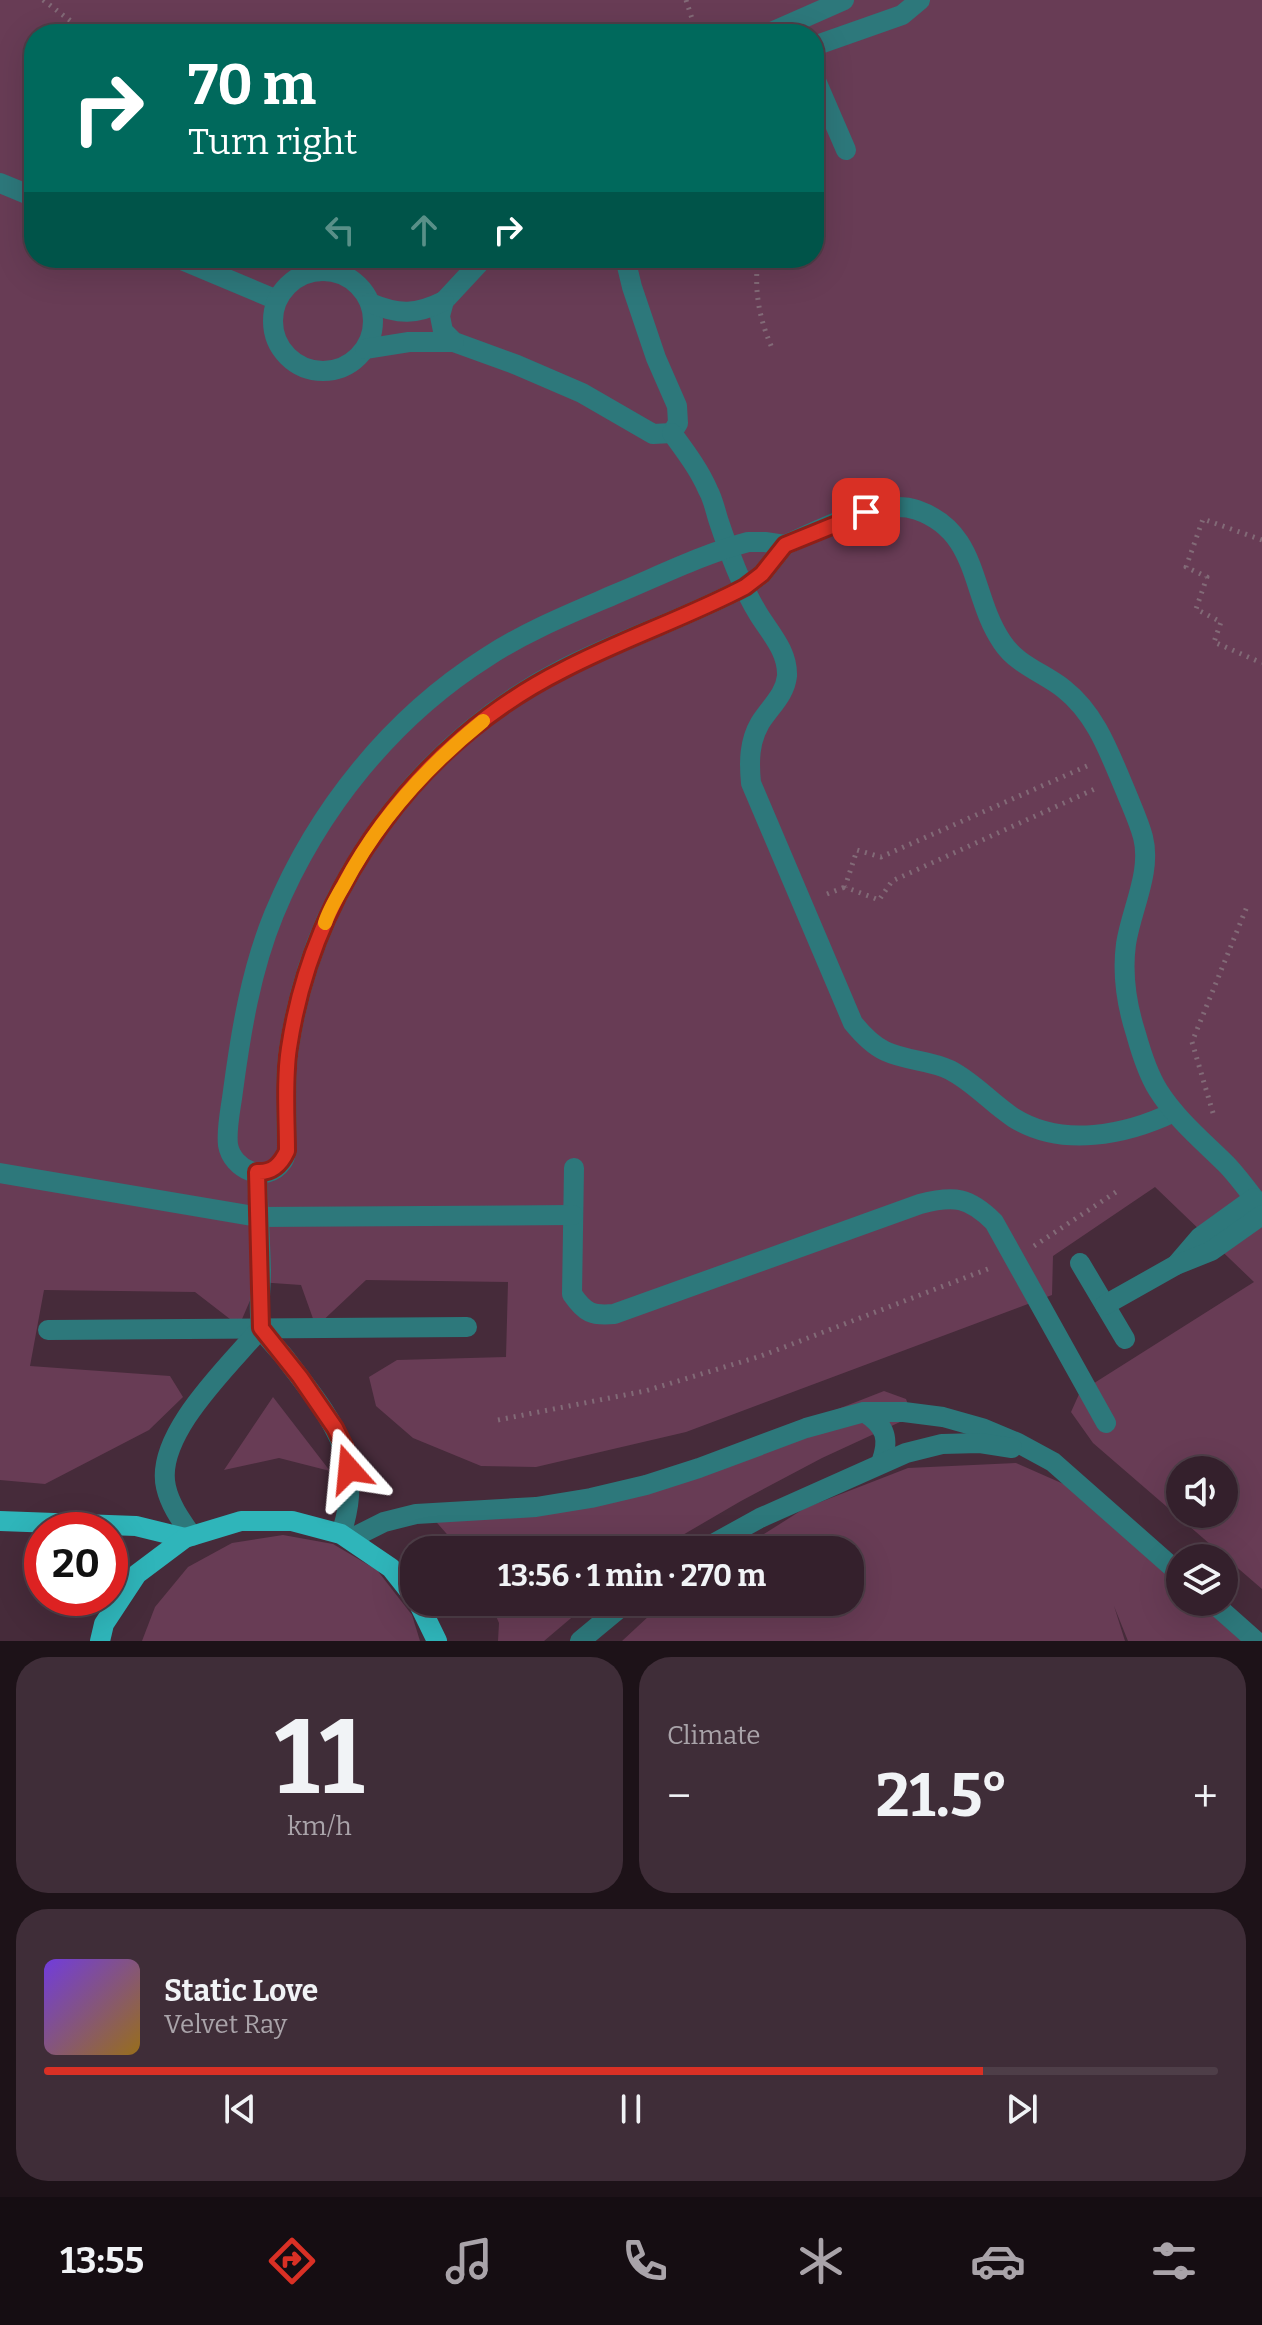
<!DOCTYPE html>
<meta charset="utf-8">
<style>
body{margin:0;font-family:Bitter,serif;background:#3f2d38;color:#f1f3f6;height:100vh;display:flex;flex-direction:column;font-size:30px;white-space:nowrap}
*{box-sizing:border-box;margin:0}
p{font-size:26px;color:#a9a3a9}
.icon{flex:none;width:44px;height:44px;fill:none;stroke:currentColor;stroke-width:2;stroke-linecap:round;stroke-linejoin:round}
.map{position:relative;height:1641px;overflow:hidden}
.side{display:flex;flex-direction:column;gap:16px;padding:16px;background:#1d1218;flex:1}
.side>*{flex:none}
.top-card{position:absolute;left:24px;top:24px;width:800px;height:244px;border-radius:32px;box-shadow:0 8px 32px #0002,0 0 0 2px #4e3e48;background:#00695c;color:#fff;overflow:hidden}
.fabs{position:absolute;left:1166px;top:1456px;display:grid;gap:16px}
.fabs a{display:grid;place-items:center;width:72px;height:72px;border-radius:50%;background:#34202c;box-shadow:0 8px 32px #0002,0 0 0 2px #4e3e48;font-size:40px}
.speed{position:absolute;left:24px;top:1512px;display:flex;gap:16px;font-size:40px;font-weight:700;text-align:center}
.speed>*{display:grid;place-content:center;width:104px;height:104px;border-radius:50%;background:#34202c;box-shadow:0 8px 32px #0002,0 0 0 2px #4e3e48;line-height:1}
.speed .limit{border:12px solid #d22;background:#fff;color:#111}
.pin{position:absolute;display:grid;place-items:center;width:68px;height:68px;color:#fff;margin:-34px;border-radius:16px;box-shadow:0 4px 12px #0006}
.me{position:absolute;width:88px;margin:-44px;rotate:342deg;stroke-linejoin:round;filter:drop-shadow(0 0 6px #0008)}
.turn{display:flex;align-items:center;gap:28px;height:168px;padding:0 32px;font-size:36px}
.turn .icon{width:104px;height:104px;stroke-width:2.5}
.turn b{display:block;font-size:56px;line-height:68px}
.lanes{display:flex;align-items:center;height:76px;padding:0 32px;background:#0003;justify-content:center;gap:40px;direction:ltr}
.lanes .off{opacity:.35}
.big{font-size:60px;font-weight:700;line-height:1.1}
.side .card{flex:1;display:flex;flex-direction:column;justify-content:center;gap:12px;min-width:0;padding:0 28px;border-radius:32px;background:#3f2d38}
.side .dial{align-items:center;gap:0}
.dial b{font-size:104px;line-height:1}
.song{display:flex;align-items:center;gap:24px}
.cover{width:96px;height:96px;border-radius:12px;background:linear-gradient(135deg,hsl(260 70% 55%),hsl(40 70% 35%))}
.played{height:8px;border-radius:4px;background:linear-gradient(90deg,#d93025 80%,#4e3e48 80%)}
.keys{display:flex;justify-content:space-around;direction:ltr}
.heat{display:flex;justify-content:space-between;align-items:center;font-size:44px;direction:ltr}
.side .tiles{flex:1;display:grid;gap:16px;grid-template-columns:1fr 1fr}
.card:last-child{grid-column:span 2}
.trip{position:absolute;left:400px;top:1536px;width:464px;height:80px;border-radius:32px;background:#34202c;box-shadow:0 8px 32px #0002,0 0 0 2px #4e3e48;font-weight:700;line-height:80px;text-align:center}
.dock{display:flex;height:128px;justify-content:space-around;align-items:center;background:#150d12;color:#a9a3a9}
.dock .icon{width:56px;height:56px}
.dock .active{color:#d93025}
.dock b{font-size:36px;color:#f1f3f6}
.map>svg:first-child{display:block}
.green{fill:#683c55;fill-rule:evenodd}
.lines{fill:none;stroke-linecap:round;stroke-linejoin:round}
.path{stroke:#826a77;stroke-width:5;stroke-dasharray:2 6;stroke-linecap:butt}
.minor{stroke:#2d787b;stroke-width:20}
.major{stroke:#2fb5ba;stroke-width:20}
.route-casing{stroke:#8d1f18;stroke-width:20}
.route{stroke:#d93025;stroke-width:14}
.slow{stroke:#f59e0b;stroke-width:14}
</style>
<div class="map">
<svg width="1262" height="1641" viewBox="0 0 1262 1641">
<rect width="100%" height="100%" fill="#462b3a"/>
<!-- green -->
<g class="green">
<path d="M0 0H1262V1589L1093 1443 1071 1412 1080 1392 1254 1282 1155 1187 1053 1256 1052 1295 686 1432 536 1467 481 1466 413 1438 376 1406 369 1377 397 1360 506 1357 508 1282 366 1280 316 1327 301 1285 258 1282 239 1326 195 1292 44 1290 30 1366 170 1376 183 1397 149 1430 45 1484 0 1480ZM34 34H814V258H34ZM1180 1470H1224V1514H1180Z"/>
<polygon points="884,1391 906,1399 909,1407 900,1422 822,1458 741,1501 657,1550 461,1550 423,1507 461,1507 592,1491 682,1470"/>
<polygon points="273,1397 330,1471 279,1458 224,1470"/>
<polygon points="1016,1463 1075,1489 1180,1585 1180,1602 1199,1602 1242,1641 1128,1641 1114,1606 1125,1641 622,1641 664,1602 850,1602 850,1550 739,1550 805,1508 908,1468"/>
<polygon points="283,1535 333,1544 377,1570 412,1615 420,1641 142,1641 155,1607 188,1567 232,1543"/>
<polygon points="490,1602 590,1602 544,1641 498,1641 499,1623"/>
</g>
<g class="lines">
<!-- path -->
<g class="path">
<polyline points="43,0 88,34"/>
<polyline points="686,0 697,34"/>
<polyline points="814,166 821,157"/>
<path d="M758 258C754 291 759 318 772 348"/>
<polyline points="1262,540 1203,519 1186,567 1207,577 1196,609 1221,622 1214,642 1262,663"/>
<polyline points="1087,766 881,857 857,850 845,887 879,900 892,881 1097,788"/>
<polyline points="827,894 845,887"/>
<polyline points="1213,1113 1192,1042 1248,904"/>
<polyline points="1034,1246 1116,1192"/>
<polyline points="498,1420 645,1391 761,1356 993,1267"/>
</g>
<!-- minor -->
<g class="minor">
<polyline points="767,34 844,0"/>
<polyline points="814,46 902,15 920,0"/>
<polyline points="814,76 846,150"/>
<polyline points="0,183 34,197"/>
<polyline points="177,258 277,300"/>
<polyline points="484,258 444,301 440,316 443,331 454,342 517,365 582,393 653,434 672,433"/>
<polyline points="625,258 632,287 656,358 677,406 678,423 672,433"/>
<circle cx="323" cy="321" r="50"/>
<path d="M370 303C399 315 416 315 444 301"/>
<polyline points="365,349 409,342 454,342"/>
<path d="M672 433C685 451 699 469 708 490 713 499 715 509 718 519 729 552 741 586 759 615 771 634 788 652 787 676 785 695 770 707 760 723 749 742 749 762 751 783L853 1023C862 1034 872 1045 885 1051 906 1061 930 1060 950 1070 975 1083 991 1103 1014 1118 1062 1148 1126 1135 1174 1112"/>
<path d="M748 542H765L785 545 762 574 745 587C686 618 622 639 563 669 418 743 313 887 289 1048 284 1080 287 1118 287 1151 285 1154 285 1159 282 1162 266 1185 232 1169 228 1145 226 1128 231 1108 233 1091 241 1031 251 970 274 914 317 810 392 717 487 657 528 630 574 612 618 593 661 575 703 554 748 542Z"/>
<path d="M785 545C820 530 878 497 917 510 980 532 970 595 1002 642 1017 665 1044 673 1064 689 1097 715 1110 755 1126 792 1132 807 1139 822 1143 837 1152 872 1131 910 1126 944 1122 974 1127 1006 1136 1034 1141 1052 1148 1074 1158 1090 1176 1119 1204 1142 1228 1166 1240 1179 1251 1194 1262 1209"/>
<path d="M574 1168 572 1294C585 1313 592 1316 614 1314L920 1204C954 1195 969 1197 994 1222L1106 1423"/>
<path d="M257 1172C258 1205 260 1237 261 1270 261 1288 258 1308 261 1325 263 1336 279 1349 286 1359 330 1418 367 1457 341 1534"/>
<polyline points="0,1173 259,1217 573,1215"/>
<polyline points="1080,1263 1125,1339"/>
<polyline points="1176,1265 1200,1237 1254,1198"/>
<polyline points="1105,1305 1176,1265 1211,1251 1262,1215"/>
<polyline points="48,1330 467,1327"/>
<path d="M864 1412C886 1426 890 1439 881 1463"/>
<path d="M192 1536C181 1520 170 1505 166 1487 154 1435 230 1365 261 1328"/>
<polyline points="350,1539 384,1522 416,1514 536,1507 591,1498 646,1485 699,1468 806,1428 864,1412 904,1412 943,1417 982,1428 1018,1443 1053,1462 1180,1574"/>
<polyline points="702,1550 760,1518 906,1453 942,1444 980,1443 1012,1448"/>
<polyline points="1212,1602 1256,1641"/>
<polyline points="580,1641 627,1602"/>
</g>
<!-- major -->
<g class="major">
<polyline points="0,1521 136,1526 185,1538"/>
<polyline points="418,1602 437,1641"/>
<polyline points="100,1641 104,1624 137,1574 185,1538 241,1521 292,1521 341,1534 391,1568 414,1597"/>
</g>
</g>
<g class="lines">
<defs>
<path id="route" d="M349 1469 345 1448 335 1428 300 1377 261 1328 257 1172C273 1173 281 1164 287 1151 287 1118 284 1080 289 1048 313 887 418 743 563 670 622 639 686 618 745 587L762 574 785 545 866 512"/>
</defs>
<!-- route casing -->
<use href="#route" class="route-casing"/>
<!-- route -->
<use href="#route" class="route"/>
<!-- slow -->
<path class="slow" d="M325 923C329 910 337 897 344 885 378 820 426 767 483 721"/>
</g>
</svg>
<div class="fabs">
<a><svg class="icon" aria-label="sound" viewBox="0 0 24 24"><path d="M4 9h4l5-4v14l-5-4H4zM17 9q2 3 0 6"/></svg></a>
<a><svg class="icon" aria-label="layers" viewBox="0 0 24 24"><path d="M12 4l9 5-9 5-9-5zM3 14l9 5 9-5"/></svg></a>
</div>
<div class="speed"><div class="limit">20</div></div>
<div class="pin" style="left:866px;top:512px;background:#d93025"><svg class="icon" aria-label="arrive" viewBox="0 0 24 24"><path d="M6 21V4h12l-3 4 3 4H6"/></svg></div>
<svg class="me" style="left:349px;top:1469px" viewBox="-20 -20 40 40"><path d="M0-17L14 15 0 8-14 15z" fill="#d93025" stroke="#fff" stroke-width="4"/></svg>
<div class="trip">13:56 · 1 min · 270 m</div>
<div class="top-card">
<div class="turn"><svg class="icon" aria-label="right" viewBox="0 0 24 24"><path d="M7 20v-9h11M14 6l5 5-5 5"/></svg><div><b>70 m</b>Turn right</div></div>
<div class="lanes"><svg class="icon off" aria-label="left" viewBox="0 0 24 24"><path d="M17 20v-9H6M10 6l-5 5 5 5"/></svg><svg class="icon off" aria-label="ahead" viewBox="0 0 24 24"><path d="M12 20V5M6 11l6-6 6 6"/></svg><svg class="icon" aria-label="right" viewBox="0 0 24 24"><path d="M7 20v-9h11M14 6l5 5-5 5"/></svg></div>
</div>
</div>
<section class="side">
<div class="tiles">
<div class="card dial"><b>11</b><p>km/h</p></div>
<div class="card"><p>Climate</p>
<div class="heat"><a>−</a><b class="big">21.5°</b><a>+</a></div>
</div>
<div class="card">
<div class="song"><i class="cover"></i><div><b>Static Love</b><p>Velvet Ray</p></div></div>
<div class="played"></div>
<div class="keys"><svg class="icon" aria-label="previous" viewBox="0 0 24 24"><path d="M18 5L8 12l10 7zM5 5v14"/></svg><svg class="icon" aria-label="pause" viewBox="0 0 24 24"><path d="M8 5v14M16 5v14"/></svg><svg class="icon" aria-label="next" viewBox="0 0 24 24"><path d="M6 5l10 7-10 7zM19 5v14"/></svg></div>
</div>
</div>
</section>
<nav class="dock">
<b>13:55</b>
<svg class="icon active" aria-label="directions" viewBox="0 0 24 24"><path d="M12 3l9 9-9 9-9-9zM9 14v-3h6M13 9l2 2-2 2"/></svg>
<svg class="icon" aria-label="music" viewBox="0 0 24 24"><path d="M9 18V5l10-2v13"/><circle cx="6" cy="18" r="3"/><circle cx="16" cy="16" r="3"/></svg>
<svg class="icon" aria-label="phone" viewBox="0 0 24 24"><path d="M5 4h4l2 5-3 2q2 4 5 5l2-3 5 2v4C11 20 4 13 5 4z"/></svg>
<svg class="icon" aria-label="climate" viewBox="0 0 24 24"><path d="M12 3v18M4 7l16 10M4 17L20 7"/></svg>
<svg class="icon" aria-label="car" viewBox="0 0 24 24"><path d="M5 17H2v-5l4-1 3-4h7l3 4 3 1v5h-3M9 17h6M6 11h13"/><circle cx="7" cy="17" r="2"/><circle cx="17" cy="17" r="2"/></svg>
<svg class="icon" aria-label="filters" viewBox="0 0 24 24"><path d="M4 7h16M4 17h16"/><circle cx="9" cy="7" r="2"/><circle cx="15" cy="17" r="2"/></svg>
</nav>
